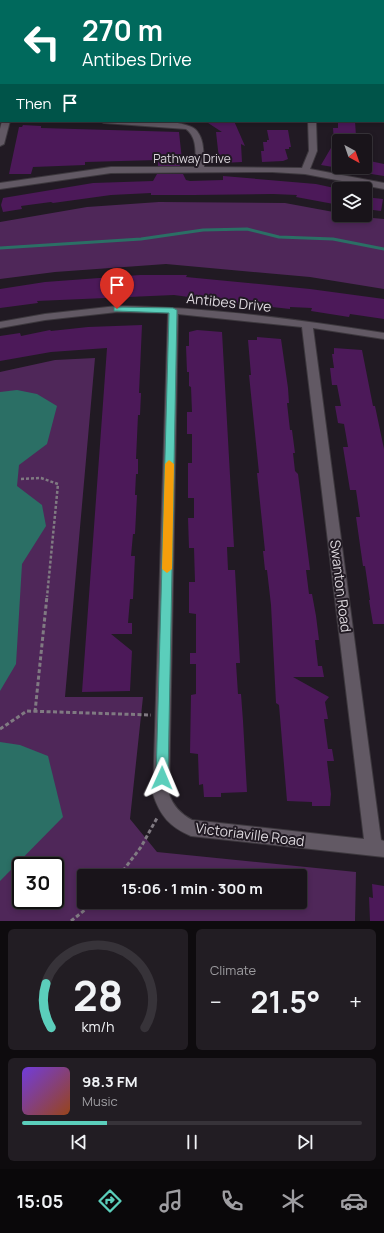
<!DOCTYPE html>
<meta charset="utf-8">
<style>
body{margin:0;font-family:Manrope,sans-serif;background:#221d23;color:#f1f3f6;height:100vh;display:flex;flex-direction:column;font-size:15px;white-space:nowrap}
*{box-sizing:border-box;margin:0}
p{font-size:13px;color:#9f9ea2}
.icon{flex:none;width:22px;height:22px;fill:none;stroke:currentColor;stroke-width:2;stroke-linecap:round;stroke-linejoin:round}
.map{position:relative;height:921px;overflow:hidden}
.details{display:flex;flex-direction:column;gap:8px;padding:8px;background:#0e0b0e;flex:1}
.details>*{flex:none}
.banner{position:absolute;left:0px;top:0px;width:384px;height:122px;box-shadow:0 2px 6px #0003,0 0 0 1px #373339;background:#00695c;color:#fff;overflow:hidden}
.needle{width:26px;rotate:140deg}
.controls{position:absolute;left:332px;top:134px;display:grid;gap:8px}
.controls a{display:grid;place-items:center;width:40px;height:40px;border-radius:4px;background:#19141a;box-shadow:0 2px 6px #0003,0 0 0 1px #373339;font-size:20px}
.speed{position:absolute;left:12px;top:857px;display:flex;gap:8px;font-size:20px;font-weight:700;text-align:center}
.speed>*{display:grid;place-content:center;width:52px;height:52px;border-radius:50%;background:#19141a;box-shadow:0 2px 6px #0003,0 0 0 1px #373339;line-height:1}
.speed .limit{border:2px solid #111;border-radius:6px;background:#fff;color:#111}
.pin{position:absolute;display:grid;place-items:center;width:34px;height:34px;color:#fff;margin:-41px -17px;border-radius:50% 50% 50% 0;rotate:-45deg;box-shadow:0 0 4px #0007}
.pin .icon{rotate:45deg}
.me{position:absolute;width:44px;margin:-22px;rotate:1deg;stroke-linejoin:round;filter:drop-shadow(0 0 3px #0008)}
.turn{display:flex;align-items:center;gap:14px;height:84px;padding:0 16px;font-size:18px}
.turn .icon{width:52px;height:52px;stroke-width:2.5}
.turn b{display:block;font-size:28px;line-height:34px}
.then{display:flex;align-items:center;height:38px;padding:0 16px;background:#0003;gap:8px;font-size:15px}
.big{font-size:30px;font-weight:700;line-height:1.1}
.details .card{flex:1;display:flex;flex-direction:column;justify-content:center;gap:6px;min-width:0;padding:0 14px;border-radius:6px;background:#221d23}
.details .dial{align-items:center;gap:0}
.dial svg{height:104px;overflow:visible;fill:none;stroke:#373339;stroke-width:7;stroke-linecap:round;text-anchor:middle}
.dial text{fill:#f1f3f6;stroke:none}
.song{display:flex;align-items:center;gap:12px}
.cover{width:48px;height:48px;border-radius:6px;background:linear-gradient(135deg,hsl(260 70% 55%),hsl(20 70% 35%))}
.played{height:4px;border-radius:2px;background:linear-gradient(90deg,#5bcebb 25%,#373339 25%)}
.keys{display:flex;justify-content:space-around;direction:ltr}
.heat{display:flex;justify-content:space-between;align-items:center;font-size:22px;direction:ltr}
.details .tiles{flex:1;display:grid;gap:8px;grid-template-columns:1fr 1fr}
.card:last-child{grid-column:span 2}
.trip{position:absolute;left:77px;top:869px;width:230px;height:40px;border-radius:4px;background:#19141a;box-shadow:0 2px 6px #0003,0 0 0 1px #373339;font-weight:700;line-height:40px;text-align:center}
.dock{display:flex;height:64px;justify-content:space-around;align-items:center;background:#0a080a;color:#9f9ea2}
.dock .icon{width:28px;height:28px}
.dock .on{color:#5bcebb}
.dock b{font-size:18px;color:#f1f3f6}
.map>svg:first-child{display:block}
.green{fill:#4f2759;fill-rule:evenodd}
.water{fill:#2b6f65}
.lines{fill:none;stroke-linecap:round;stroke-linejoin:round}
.stream{stroke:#2b6f65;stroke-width:3}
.building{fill:#4c1959}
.minor-casing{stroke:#3d383e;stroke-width:2}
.path-far1{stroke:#807a82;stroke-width:2.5;stroke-dasharray:3 2;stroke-linecap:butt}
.path{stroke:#807a82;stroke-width:3;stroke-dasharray:4 2.5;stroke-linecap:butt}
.minor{fill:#625964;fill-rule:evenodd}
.route{fill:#5bcebb;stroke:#3b867a}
.slow{fill:#f59e0b}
.labels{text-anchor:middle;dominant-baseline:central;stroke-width:4;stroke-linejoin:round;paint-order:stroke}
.far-street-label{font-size:12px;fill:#ddd8de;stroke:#211a23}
.street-label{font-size:14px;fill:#ddd8de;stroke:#211a23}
</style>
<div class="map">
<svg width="384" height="921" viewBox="0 0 384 921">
<rect width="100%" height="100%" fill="#211a23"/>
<!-- green -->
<g class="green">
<polygon points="159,202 285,203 339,213 339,215 384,219 384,289 310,277 166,264 55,272 0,279 0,222 87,207"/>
<path d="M95 358 65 697H143L130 819 157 852 356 872 355 921H0V372L55 360ZM21 866H55V900H21ZM84 876H300V902H84Z"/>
</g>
<!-- water -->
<g class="water">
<polygon points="17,390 37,394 57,406 47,444 19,465 17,486 42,505 46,526 22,564 16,664 0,691 0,392"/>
<polygon points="0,742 20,745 48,756 63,817 0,881"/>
</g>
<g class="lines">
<!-- stream -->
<polyline class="stream" points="0,248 141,239 203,230 247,229 279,237 333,239 384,249"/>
</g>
<!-- building -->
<g class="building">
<polygon points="205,121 234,121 245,146 241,144 242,162 222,163 222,159 219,159 216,132 222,132"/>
<polygon points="338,121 355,121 356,136 356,138 352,138 352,141 339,141 339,168 321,165 335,141 334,141 333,128 338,128"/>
<polygon points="23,125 41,126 41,128 179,132 182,160 179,160 180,166 158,166 158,160 85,162 85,165 33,167 31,174 9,174 19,127 22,127"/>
<polygon points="267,130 288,130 291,147 289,147 289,149 285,149 288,159 283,161 262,162 261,151 264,151 263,142 267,142 267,140 269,140"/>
<polygon points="365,160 384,164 384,176 365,173"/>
<polygon points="157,174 183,174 186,180 190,181 223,180 223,176 316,184 339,189 339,205 296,197 297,195 273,194 193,195 151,195 151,193 111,195 53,203 51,202 21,206 22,209 3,212 1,205 3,198 93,183 153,181"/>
<polygon points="365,197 383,199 381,211 365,209"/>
<polygon points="140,275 187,275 186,277 310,289 384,299 384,319 350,314 349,317 311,311 312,308 290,307 290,309 272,307 272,304 251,301 251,303 241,302 240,304 174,295 37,301 38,303 0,308 0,289 45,282"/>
<polygon points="142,325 139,393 141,393 140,415 138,415 136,459 138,459 138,474 136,474 135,495 137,495 135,534 133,534 131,556 135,556 133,599 130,599 128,623 132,623 132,634 111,634 132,651 130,691 82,692 107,348 51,352 0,361 0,336 20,333 21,336 50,330 51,331 88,327"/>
<polygon points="197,330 222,332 234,547 227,547 228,570 235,570 240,663 236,663 238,694 241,694 243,721 247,792 221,793 221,797 204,797 203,784 199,785 198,754 190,753 191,695 196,694 196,664 190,664 190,653 196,653 196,614 189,613 189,582 195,582 194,548 189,548 188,518 194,518 194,498 188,498 188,463 192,463 192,434 187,434 187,412 192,412 191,387 189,386 189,372 187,372 186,346 189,346 189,332"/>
<polygon points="257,337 281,339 288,388 289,403 287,403 290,430 292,430 295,453 293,453 295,471 298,474 310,570 306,570 309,594 312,594 316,616 319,640 315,640 318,666 322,666 324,677 293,677 329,697 325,702 328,719 324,719 328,749 332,749 334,761 327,761 331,794 330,806 312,806 312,802 287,801 279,705 276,703 271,605 267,570 265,570 263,551 265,551 257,473 259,473 249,375 251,375 248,340 257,340"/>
<polygon points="334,348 362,350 373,406 375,406 384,449 384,624 373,624 369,600 370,600 365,566 363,566 356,517 360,517 356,490 350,490 343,447 348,447 344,424 338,423 335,406 341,406 337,385 332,385 330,368 334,368 332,354 334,354"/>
<polygon points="372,884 384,886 384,921 370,921 369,897 373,898"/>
</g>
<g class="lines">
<defs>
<g id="minor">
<polygon points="192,0 213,0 191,1"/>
<rect x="218" y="0" width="6" height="1"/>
<polygon points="275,0 307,0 308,1 276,1"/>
<rect x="383" y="3" width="1" height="4"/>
<rect x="0" y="64" width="1" height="4"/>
<rect x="383" y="81" width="1" height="4"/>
<polygon points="2,121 10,121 4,144 0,146 0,129"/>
<path d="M100 121C119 121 187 117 197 131 205 141 203 155 204 167L302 168 309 151 308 121H316L317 151 310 169 384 183V189L305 174 272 172 111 173 0 189V183L111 167H196C195 154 198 138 186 129L104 123Z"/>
<path d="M117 306C207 307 295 319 384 333V339L313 328 381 840 384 841V857L191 836C170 827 160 816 153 794L168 313 117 312 45 320 0 328V322L45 314ZM178 314 302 327 364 839 192 820C181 814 173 806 169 794Z"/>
</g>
</defs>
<!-- minor casing -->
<use href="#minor" class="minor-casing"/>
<!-- path-far1 -->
<polyline class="path-far1" points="21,479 41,478 58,484 47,597"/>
<!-- path -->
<g class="path">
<polyline points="35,712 47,596"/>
<polyline points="0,729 27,711 151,715"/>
<polyline points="119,876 141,847 157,818"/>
<polyline points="71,921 95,902"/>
</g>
<!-- minor -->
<use href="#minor" class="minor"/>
</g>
<!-- route -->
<polygon class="route" points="114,307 173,308 177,310 168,778 166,783 162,785 157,783 156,778 169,313 117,311 114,311"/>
<!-- slow -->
<polygon class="slow" points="169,460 174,464 172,569 167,573 162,569 165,464"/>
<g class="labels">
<!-- far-street labels -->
<g class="far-street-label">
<text x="192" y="158">Pathway Drive</text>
</g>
<!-- street labels -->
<g class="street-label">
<text transform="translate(229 302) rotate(6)">Antibes Drive</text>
<text transform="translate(341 586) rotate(83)">Swanton Road</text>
<text transform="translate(250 834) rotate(7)">Victoriaville Road</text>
</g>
</g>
</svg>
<div class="controls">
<a><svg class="needle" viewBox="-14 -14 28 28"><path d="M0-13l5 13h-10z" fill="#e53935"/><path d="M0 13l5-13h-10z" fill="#9f9ea2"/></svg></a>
<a><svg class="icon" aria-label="layers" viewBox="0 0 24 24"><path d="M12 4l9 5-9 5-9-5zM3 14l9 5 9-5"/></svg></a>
</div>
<div class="speed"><div class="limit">30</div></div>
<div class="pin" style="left:117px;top:309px;background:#d93025"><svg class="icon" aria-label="arrive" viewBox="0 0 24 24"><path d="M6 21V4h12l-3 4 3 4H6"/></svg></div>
<svg class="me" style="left:162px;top:778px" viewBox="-20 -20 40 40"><path d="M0-17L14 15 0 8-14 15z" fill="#5bcebb" stroke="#fff" stroke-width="4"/></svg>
<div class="trip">15:06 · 1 min · 300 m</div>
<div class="banner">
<div class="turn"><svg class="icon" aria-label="left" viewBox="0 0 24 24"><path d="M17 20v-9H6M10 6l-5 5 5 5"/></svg><div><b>270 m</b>Antibes Drive</div></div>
<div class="then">Then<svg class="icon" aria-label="arrive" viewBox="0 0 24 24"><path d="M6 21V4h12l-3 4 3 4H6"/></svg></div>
</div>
</div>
<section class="details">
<div class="tiles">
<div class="card dial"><svg viewBox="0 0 100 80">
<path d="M14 69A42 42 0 1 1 86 69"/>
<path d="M14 69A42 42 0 0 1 10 35" stroke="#5bcebb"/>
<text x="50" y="56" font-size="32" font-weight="700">28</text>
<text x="50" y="72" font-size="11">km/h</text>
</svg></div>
<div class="card"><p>Climate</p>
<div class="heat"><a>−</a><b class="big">21.5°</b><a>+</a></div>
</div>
<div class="card">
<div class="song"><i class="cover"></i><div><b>98.3 FM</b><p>Music</p></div></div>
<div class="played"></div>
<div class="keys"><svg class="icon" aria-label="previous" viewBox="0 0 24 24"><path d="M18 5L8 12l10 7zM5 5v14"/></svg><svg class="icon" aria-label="pause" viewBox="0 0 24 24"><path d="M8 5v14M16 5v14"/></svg><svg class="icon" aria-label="next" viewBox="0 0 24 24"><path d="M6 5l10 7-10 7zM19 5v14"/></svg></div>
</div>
</div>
</section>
<nav class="dock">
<b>15:05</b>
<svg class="icon on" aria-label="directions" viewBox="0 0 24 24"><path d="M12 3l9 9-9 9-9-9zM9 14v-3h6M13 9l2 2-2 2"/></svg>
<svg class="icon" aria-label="music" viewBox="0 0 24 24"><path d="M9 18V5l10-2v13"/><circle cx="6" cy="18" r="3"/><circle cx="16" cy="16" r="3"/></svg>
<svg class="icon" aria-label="phone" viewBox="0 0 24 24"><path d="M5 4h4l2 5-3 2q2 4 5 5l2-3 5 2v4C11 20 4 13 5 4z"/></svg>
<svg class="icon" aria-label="climate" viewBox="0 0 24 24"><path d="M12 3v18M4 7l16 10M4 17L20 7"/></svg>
<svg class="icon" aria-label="car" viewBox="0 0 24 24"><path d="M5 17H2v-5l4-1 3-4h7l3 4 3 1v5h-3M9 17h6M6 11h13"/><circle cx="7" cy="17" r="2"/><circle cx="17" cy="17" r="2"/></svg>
</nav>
